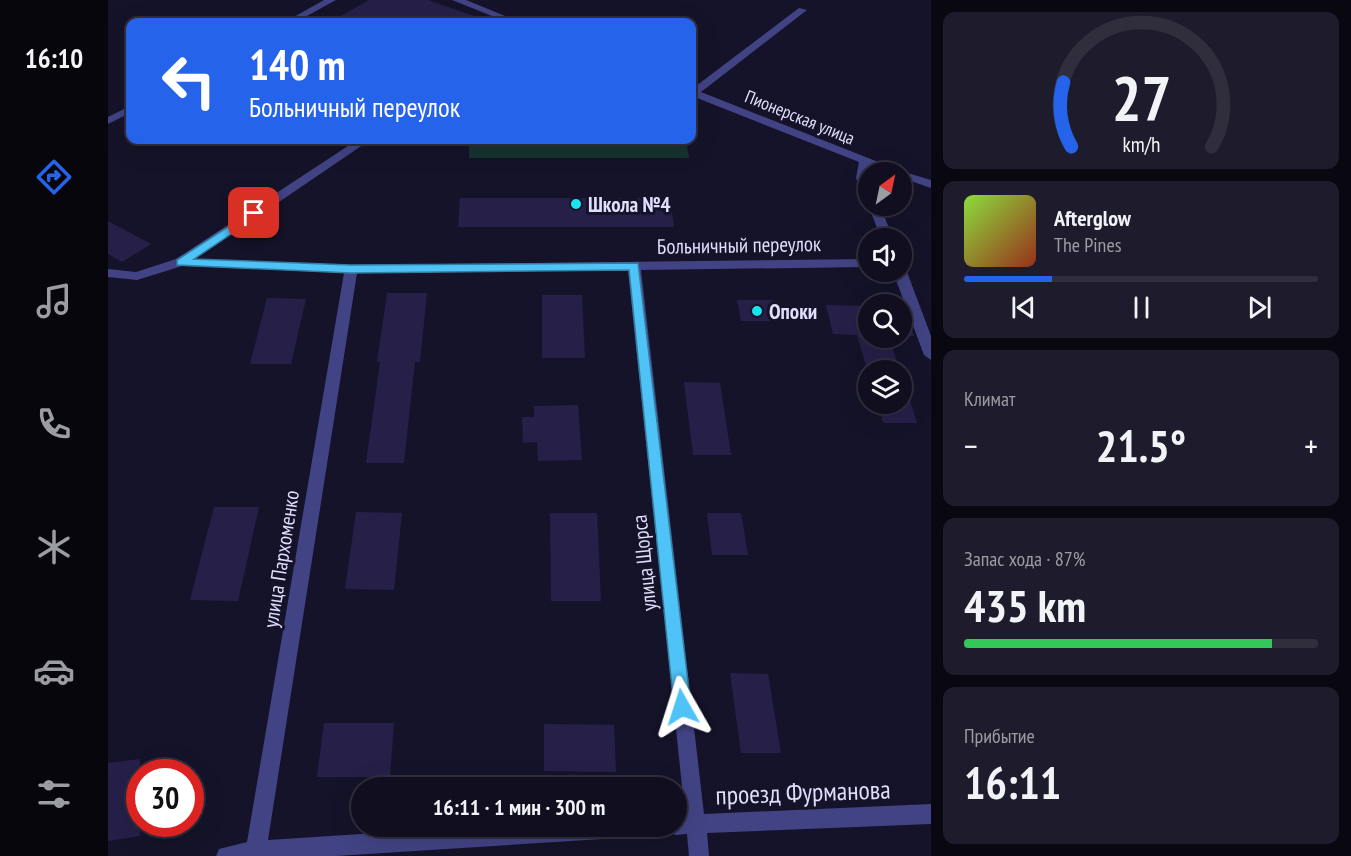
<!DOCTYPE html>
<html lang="ru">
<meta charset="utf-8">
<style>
body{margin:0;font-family:"PT Sans Narrow",sans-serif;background:#1e1c2c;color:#f1f3f6;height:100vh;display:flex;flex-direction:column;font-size:22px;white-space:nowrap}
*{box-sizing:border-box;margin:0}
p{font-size:20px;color:#9c9ca4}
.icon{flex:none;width:33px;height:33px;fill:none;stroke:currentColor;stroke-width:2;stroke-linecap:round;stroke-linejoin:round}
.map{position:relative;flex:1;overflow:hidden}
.side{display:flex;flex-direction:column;gap:12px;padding:12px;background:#090811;width:420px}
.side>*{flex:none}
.top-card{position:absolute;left:18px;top:18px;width:570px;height:126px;border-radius:12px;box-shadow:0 6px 24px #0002,0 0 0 2px #302e3d;background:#2563eb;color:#fff;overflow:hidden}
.needle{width:39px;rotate:33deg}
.controls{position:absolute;left:750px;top:162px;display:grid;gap:12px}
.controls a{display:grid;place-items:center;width:54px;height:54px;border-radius:50%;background:#100e1f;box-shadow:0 6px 24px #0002,0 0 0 2px #302e3d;font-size:30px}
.speed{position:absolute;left:18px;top:759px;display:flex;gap:12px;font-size:30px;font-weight:700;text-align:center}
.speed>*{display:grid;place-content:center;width:78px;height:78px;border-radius:50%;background:#100e1f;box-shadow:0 6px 24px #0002,0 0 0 2px #302e3d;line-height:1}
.speed .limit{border:9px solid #d22;background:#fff;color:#111}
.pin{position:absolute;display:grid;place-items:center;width:51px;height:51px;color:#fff;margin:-26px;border-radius:12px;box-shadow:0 3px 9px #0006}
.me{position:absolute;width:66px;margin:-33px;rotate:354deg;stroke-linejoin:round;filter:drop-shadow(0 0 4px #0008)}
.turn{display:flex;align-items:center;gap:21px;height:126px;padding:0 24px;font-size:27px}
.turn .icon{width:78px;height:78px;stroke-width:2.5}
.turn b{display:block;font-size:42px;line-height:51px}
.big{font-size:45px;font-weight:800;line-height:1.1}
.side .tile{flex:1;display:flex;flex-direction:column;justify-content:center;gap:9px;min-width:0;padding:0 21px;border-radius:12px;background:#1e1c2c}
.side .dial{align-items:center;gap:0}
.dial svg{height:156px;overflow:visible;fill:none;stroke:#302e3d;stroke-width:7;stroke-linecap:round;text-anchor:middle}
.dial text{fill:#f1f3f6;stroke:none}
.song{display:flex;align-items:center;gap:18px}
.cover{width:72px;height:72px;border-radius:9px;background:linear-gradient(135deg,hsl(90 70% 55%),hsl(10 70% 35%))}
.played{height:6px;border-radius:3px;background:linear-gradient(90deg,#2563eb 25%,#302e3d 25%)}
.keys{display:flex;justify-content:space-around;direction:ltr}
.heat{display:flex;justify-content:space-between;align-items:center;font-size:33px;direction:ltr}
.charge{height:9px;border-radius:4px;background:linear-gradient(90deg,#34c759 87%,#302e3d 0)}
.trip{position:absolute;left:243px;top:777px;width:336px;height:60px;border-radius:30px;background:#100e1f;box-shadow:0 6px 24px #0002,0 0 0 2px #302e3d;font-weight:800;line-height:60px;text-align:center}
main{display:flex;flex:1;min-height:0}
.dock{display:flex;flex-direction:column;width:108px;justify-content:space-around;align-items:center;background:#06060c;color:#9c9ca4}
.dock .icon{width:42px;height:42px}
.dock .current{color:#2563eb}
.dock b{font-size:27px;color:#f1f3f6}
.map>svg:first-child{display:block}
.green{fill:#163330}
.building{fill:#262049}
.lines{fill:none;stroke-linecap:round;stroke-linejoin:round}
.minor{fill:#424384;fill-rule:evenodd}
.route{fill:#4fc3f7;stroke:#337fa1;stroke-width:1.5}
.poi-dot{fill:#19e4ed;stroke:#151329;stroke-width:2}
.labels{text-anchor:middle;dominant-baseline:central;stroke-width:6;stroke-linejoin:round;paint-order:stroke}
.far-street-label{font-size:18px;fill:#dfdefc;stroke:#151329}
.poi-label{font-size:21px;font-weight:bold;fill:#dfdefc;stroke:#151329;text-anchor:start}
.street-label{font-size:21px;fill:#dfdefc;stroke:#151329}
.near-street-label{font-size:26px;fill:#dfdefc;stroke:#151329}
</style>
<main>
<nav class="dock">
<b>16:10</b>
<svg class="icon current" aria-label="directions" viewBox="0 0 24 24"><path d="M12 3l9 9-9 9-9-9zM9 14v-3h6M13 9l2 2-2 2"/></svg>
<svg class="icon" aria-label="music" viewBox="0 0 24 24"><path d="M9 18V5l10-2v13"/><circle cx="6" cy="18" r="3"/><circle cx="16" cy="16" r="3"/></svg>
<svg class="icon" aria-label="phone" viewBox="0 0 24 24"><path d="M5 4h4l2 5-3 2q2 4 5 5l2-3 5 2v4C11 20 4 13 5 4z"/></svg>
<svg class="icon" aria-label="climate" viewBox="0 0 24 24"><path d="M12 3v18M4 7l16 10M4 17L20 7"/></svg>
<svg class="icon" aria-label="car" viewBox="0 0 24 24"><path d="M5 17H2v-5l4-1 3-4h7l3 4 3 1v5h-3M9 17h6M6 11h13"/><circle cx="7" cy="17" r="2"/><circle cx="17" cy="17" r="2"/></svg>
<svg class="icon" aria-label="filters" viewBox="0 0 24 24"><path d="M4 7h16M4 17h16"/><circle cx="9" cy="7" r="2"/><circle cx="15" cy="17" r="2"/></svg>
</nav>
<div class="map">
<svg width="823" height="856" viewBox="0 0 823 856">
<rect width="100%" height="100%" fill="#151329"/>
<!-- green -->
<polygon class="green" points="361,140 578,140 581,158 361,158"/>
<!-- building -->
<g class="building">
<polygon points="261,0 320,0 375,19 374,22 222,22"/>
<polygon points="352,198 562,198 566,227 350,227"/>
<polygon points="0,221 43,244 14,262 0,254"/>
<polygon points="279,293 319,293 312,362 307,362 296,463 258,463 272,362 269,362"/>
<polygon points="434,295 474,295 477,358 434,358"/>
<polygon points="159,298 198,299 183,364 142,364"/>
<polygon points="629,300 665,300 670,321 633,321"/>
<polygon points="718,305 760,306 760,338 781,338 792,370 760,370 760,372 749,335 725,334"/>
<polygon points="794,307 796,307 806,336 794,336"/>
<polygon points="794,375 809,423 775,423 770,404 794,404"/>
<polygon points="576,382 612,383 623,455 585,455"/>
<polygon points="470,405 474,460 430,461 429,442 415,443 414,417 426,417 426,406"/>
<polygon points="106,507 151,507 130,601 82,600"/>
<polygon points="248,512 294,513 286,590 237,589"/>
<polygon points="442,513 489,513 493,601 443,601"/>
<polygon points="599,513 633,513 640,555 604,555"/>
<polygon points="622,673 660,674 673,753 633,753"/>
<polygon points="216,723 286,723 282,777 209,777"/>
<polygon points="436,724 506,725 508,772 436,771"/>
<polygon points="32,759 32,836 0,841 0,763"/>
</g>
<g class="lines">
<!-- minor -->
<g class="minor">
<polygon points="216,0 228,0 188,22 177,22"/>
<polygon points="344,0 358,0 412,22 399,22"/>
<polygon points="691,8 699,10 593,92 793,171 823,180 823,188 794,178 794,172 779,172 762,166 760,196 756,196 748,178 751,162 584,96 584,89"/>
<polygon points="22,106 22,113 0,124 0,117"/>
<polygon points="249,140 262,140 87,259 243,265 760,259 760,267 533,270 596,814 823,804 823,824 599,833 601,856 581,856 579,834 568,835 561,832 559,826 568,826 568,815 577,815 520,270 249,273 160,840 377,826 551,826 548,833 541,836 228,856 108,856 111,849 139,842 236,273 74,266 29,280 0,277 0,269 28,272 68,259"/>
<polygon points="760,205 772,206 785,238 773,238"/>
<polygon points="794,268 799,272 823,336 823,360 816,355 785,272 794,272"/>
</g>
</g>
<!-- route -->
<polygon class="route" points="146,210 150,211 150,216 86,259 243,265 530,263 583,707 580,713 574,715 569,713 566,707 521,270 243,273 69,265 69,260"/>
<!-- markers -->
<g class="poi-dot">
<circle cx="468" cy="204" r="6"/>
<circle cx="649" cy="311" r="6"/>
</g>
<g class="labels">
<!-- far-street labels -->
<g class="far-street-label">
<text transform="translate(692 117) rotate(22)">Пионерская улица</text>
</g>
<!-- poi labels -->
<g class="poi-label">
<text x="480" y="204">Школа №4</text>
<text x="661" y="311">Опоки</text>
</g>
<!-- street labels -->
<g class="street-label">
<text transform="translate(631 245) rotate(-1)">Больничный переулок</text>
<text transform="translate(173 559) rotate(-81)">улица Пархоменко</text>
<text transform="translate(536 563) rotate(-96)">улица Щорса</text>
</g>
<!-- near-street labels -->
<g class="near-street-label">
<text transform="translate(695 792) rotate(-2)">проезд Фурманова</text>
</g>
</g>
</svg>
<div class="controls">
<a><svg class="needle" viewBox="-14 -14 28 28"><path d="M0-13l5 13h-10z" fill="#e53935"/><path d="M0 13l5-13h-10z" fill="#9c9ca4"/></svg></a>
<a><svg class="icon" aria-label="sound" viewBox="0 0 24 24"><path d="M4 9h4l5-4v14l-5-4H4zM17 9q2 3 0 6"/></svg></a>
<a><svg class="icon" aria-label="search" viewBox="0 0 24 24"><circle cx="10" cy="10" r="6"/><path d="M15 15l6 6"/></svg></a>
<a><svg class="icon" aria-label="layers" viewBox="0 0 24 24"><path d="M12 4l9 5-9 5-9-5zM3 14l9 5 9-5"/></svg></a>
</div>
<div class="speed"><div class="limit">30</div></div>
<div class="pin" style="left:146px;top:213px;background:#d93025"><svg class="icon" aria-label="arrive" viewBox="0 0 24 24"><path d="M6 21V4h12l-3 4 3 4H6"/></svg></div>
<svg class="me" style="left:574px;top:707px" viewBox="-20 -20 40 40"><path d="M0-17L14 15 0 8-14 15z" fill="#4fc3f7" stroke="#fff" stroke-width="4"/></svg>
<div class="trip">16:11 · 1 мин · 300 m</div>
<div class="top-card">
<div class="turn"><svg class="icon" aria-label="left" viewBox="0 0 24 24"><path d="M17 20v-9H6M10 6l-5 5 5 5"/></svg><div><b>140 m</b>Больничный переулок</div></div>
</div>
</div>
<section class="side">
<div class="tile dial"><svg viewBox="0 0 100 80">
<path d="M14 69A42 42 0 1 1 86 69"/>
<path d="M14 69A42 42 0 0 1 10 36" stroke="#2563eb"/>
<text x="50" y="56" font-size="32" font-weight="700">27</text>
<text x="50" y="72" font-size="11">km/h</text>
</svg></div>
<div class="tile">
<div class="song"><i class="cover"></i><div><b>Afterglow</b><p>The Pines</p></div></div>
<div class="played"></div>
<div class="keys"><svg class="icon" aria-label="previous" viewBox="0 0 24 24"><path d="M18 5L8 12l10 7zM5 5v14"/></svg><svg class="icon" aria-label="pause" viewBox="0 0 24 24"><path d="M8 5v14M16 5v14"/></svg><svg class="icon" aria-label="next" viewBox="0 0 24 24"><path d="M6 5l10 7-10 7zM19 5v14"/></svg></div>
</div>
<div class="tile"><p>Климат</p>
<div class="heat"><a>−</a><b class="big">21.5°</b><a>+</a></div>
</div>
<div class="tile"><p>Запас хода · 87%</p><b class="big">435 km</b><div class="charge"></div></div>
<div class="tile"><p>Прибытие</p><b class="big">16:11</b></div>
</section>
</main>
